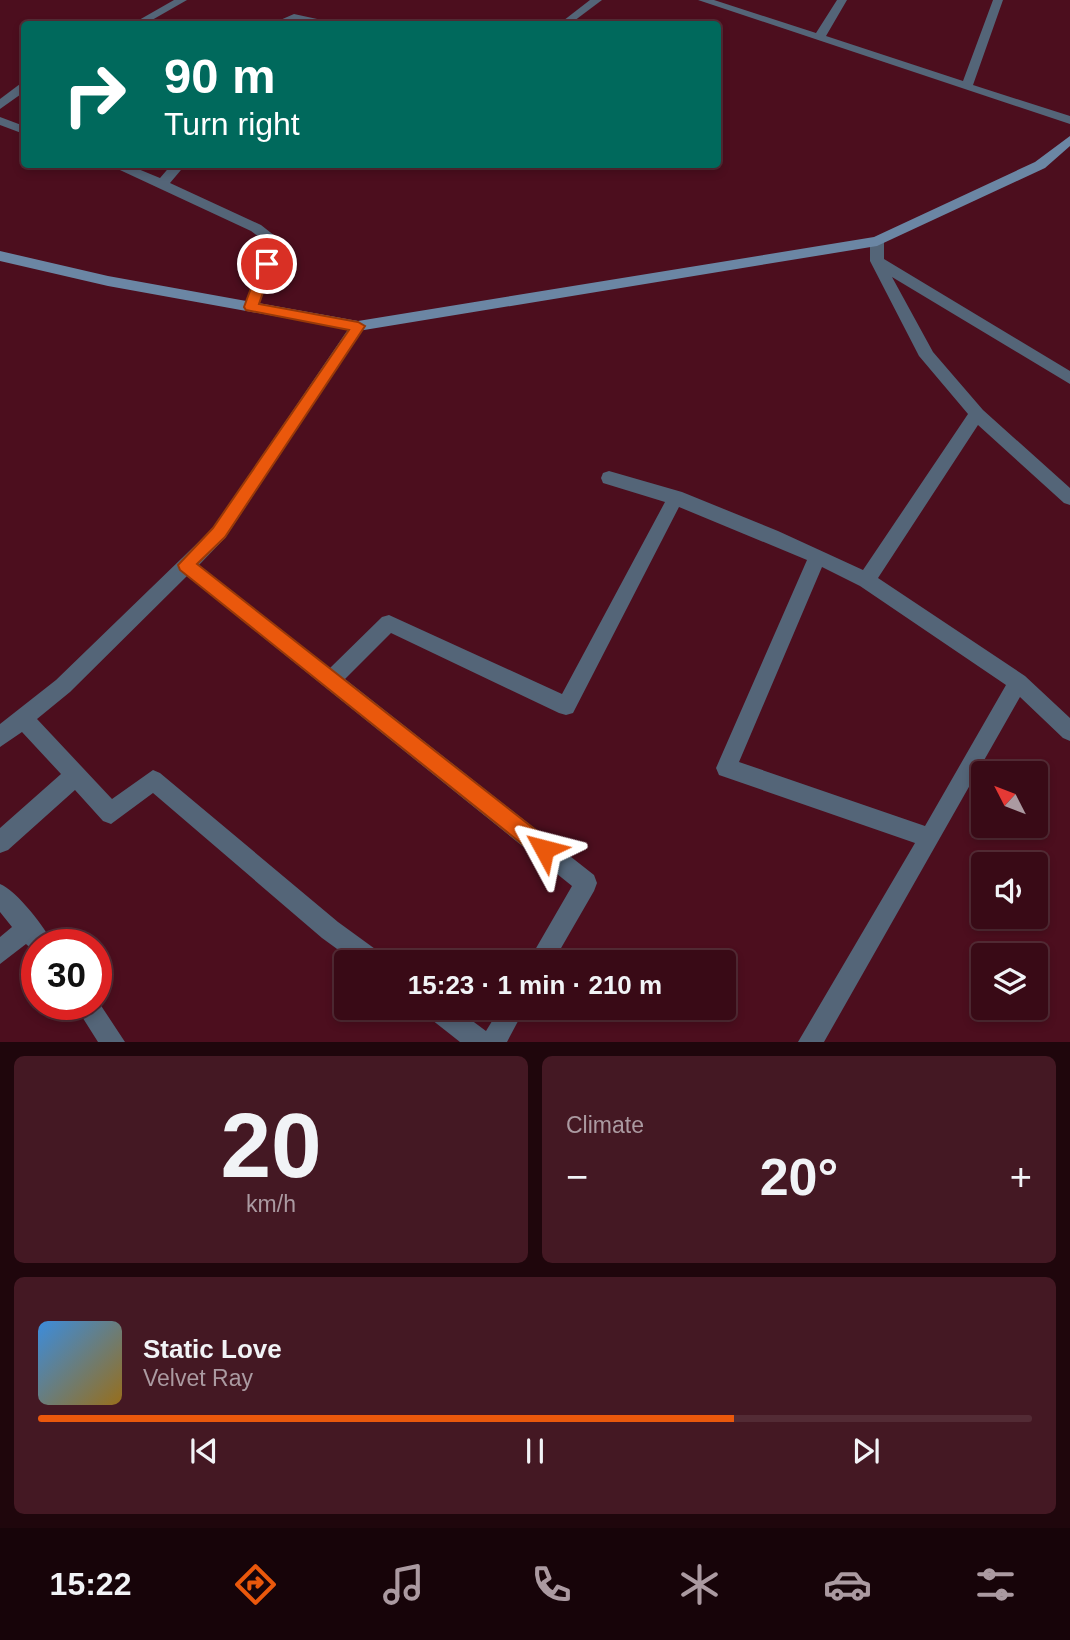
<!DOCTYPE html>
<meta charset="utf-8">
<style>
body{margin:0;font-family:Arial,sans-serif;background:#441823;color:#f1f3f6;height:100vh;display:flex;flex-direction:column;font-size:26px;white-space:nowrap}
*{box-sizing:border-box;margin:0}
p{font-size:23px;color:#ab9aa1}
.icon{flex:none;width:38px;height:38px;fill:none;stroke:currentColor;stroke-width:2;stroke-linecap:round;stroke-linejoin:round}
.map{position:relative;height:1042px;overflow:hidden}
.side{display:flex;flex-direction:column;gap:14px;padding:14px;background:#1f060c;flex:1}
.side>*{flex:none}
.top-card{position:absolute;left:21px;top:21px;width:700px;height:147px;border-radius:7px;box-shadow:0 4px 10px #0003,0 0 0 2px #532b35;background:#00695c;color:#fff;overflow:hidden}
.needle{width:46px;rotate:312deg}
.buttons{position:absolute;left:971px;top:761px;display:grid;gap:14px}
.buttons a{display:grid;place-items:center;width:77px;height:77px;border-radius:7px;background:#390a16;box-shadow:0 4px 10px #0003,0 0 0 2px #532b35;font-size:35px}
.speed{position:absolute;left:21px;top:929px;display:flex;gap:14px;font-size:35px;font-weight:700;text-align:center}
.speed>*{display:grid;place-content:center;width:91px;height:91px;border-radius:50%;background:#390a16;box-shadow:0 4px 10px #0003,0 0 0 2px #532b35;line-height:1}
.speed .limit{border:10px solid #d22;background:#fff;color:#111}
.pin{position:absolute;display:grid;place-items:center;width:60px;height:60px;color:#fff;margin:-30px;border:4px solid #fff;border-radius:50%;box-shadow:0 2px 7px #0007}
.me{position:absolute;width:77px;margin:-38px;rotate:308deg;stroke-linejoin:round;filter:drop-shadow(0 0 5px #0008)}
.turn{display:flex;align-items:center;gap:24px;height:147px;padding:0 28px;font-size:32px}
.turn .icon{width:91px;height:91px;stroke-width:2.5}
.turn b{display:block;font-size:49px;line-height:60px}
.big{font-size:52px;font-weight:600;line-height:1.1}
.side .widget{flex:1;display:flex;flex-direction:column;justify-content:center;gap:10px;min-width:0;padding:0 24px;border-radius:10px;background:#441823}
.side .dial{align-items:center;gap:0}
.dial b{font-size:91px;line-height:1}
.song{display:flex;align-items:center;gap:21px}
.cover{width:84px;height:84px;border-radius:10px;background:linear-gradient(135deg,hsl(210 70% 55%),hsl(40 70% 35%))}
.played{height:7px;border-radius:4px;background:linear-gradient(90deg,#ea580c 70%,#532b35 70%)}
.keys{display:flex;justify-content:space-around;direction:ltr}
.heat{display:flex;justify-content:space-between;align-items:center;font-size:38px;direction:ltr}
.side .tiles{flex:1;display:grid;gap:14px;grid-template-columns:1fr 1fr}
.widget:last-child{grid-column:span 2}
.trip{position:absolute;left:334px;top:950px;width:402px;height:70px;border-radius:7px;background:#390a16;box-shadow:0 4px 10px #0003,0 0 0 2px #532b35;font-weight:600;line-height:70px;text-align:center}
.tabs{display:flex;height:112px;justify-content:space-around;align-items:center;background:#170409;color:#ab9aa1}
.tabs .icon{width:49px;height:49px}
.tabs .active{color:#ea580c}
.tabs b{font-size:32px;color:#f1f3f6}
.map>svg:first-child{display:block}
.lines{fill:none;stroke-linecap:round;stroke-linejoin:round}
.street{fill:#546578;fill-rule:evenodd}
.secondary{fill:#6b86a4;fill-rule:evenodd}
.route{fill:#ea580c;stroke:#983908;stroke-width:2}
</style>
<div class="map">
<svg width="1070" height="1042" viewBox="0 0 1070 1042">
<rect width="100%" height="100%" fill="#4c0e1e"/>
<g class="lines">
<!-- street -->
<g class="street">
<polygon points="174,0 187,0 145,24 132,24"/>
<polygon points="590,0 602,0 570,24 559,24"/>
<polygon points="698,0 714,0 816,33 837,0 847,0 826,36 963,81 993,0 1003,0 973,85 1070,116 1070,124"/>
<path d="M294 14 331 22 333 24C320 25 307 20 296 21 287 21 281 25 271 24Z"/>
<polygon points="20,84 24,84 24,92 0,109 0,99"/>
<polygon points="0,117 24,126 24,134 0,125"/>
<polygon points="107,164 126,164 160,178 172,164 186,164 170,183 261,225 280,240 282,243 256,311 246,311 244,307 268,244 251,231"/>
<path d="M877 236 884 241V259L1070 371V384L892 277 933 352 983 410 1070 488V505L1064 503 978 425 878 578 1025 676 1070 718V741L1063 738 1020 697 824 1042H798L915 843 719 775 716 768 807 560 679 507 573 713 566 715 559 713 391 633 345 679 594 875 597 883 594 891 553 962H528L572 886 187 576 70 692 37 719 112 799 153 770 160 773 338 922 382 954 385 962H355L322 938 153 793 111 824 103 821 75 790 8 850 0 853V828L61 774 22 732 0 747V724L56 680 213 528 353 322H363L365 326 225 538 199 565 330 668 382 617 389 615 562 694 665 502 603 483 601 478 603 473 609 471 682 492 778 531 863 570 968 414 919 356 870 261V241ZM822 567 860 586 1006 685 925 826 739 762Z"/>
<path d="M0 884C16 890 47 929 53 945H37V954L26 944 0 964V937L12 927 0 912Z"/>
<polygon points="96,998 125,1042 98,1042 74,1004 96,1004"/>
<polygon points="423,1008 455,1008 486,1031 500,1008 525,1008 507,1042 460,1042 427,1016"/>
</g>
<!-- secondary -->
<polygon class="secondary" points="1070,136 1070,146 1045,168 877,246 358,331 108,286 0,261 0,251 108,276 358,321 874,237 1035,162"/>
</g>
<!-- route -->
<polygon class="route" points="267,260 273,264 259,304 358,322 365,326 225,537 197,564 551,842 554,849 551,856 544,859 537,856 180,570 178,565 213,528 349,330 246,310 244,307 260,264"/>
</svg>
<div class="buttons">
<a><svg class="needle" viewBox="-14 -14 28 28"><path d="M0-13l5 13h-10z" fill="#e53935"/><path d="M0 13l5-13h-10z" fill="#ab9aa1"/></svg></a>
<a><svg class="icon" aria-label="sound" viewBox="0 0 24 24"><path d="M4 9h4l5-4v14l-5-4H4zM17 9q2 3 0 6"/></svg></a>
<a><svg class="icon" aria-label="layers" viewBox="0 0 24 24"><path d="M12 4l9 5-9 5-9-5zM3 14l9 5 9-5"/></svg></a>
</div>
<div class="speed"><div class="limit">30</div></div>
<div class="pin" style="left:267px;top:264px;background:#d93025"><svg class="icon" aria-label="arrive" viewBox="0 0 24 24"><path d="M6 21V4h12l-3 4 3 4H6"/></svg></div>
<svg class="me" style="left:544px;top:849px" viewBox="-20 -20 40 40"><path d="M0-17L14 15 0 8-14 15z" fill="#ea580c" stroke="#fff" stroke-width="4"/></svg>
<div class="trip">15:23 · 1 min · 210 m</div>
<div class="top-card">
<div class="turn"><svg class="icon" aria-label="right" viewBox="0 0 24 24"><path d="M7 20v-9h11M14 6l5 5-5 5"/></svg><div><b>90 m</b>Turn right</div></div>
</div>
</div>
<section class="side">
<div class="tiles">
<div class="widget dial"><b>20</b><p>km/h</p></div>
<div class="widget"><p>Climate</p>
<div class="heat"><a>−</a><b class="big">20°</b><a>+</a></div>
</div>
<div class="widget">
<div class="song"><i class="cover"></i><div><b>Static Love</b><p>Velvet Ray</p></div></div>
<div class="played"></div>
<div class="keys"><svg class="icon" aria-label="previous" viewBox="0 0 24 24"><path d="M18 5L8 12l10 7zM5 5v14"/></svg><svg class="icon" aria-label="pause" viewBox="0 0 24 24"><path d="M8 5v14M16 5v14"/></svg><svg class="icon" aria-label="next" viewBox="0 0 24 24"><path d="M6 5l10 7-10 7zM19 5v14"/></svg></div>
</div>
</div>
</section>
<nav class="tabs">
<b>15:22</b>
<svg class="icon active" aria-label="directions" viewBox="0 0 24 24"><path d="M12 3l9 9-9 9-9-9zM9 14v-3h6M13 9l2 2-2 2"/></svg>
<svg class="icon" aria-label="music" viewBox="0 0 24 24"><path d="M9 18V5l10-2v13"/><circle cx="6" cy="18" r="3"/><circle cx="16" cy="16" r="3"/></svg>
<svg class="icon" aria-label="phone" viewBox="0 0 24 24"><path d="M5 4h4l2 5-3 2q2 4 5 5l2-3 5 2v4C11 20 4 13 5 4z"/></svg>
<svg class="icon" aria-label="climate" viewBox="0 0 24 24"><path d="M12 3v18M4 7l16 10M4 17L20 7"/></svg>
<svg class="icon" aria-label="car" viewBox="0 0 24 24"><path d="M5 17H2v-5l4-1 3-4h7l3 4 3 1v5h-3M9 17h6M6 11h13"/><circle cx="7" cy="17" r="2"/><circle cx="17" cy="17" r="2"/></svg>
<svg class="icon" aria-label="filters" viewBox="0 0 24 24"><path d="M4 7h16M4 17h16"/><circle cx="9" cy="7" r="2"/><circle cx="15" cy="17" r="2"/></svg>
</nav>
